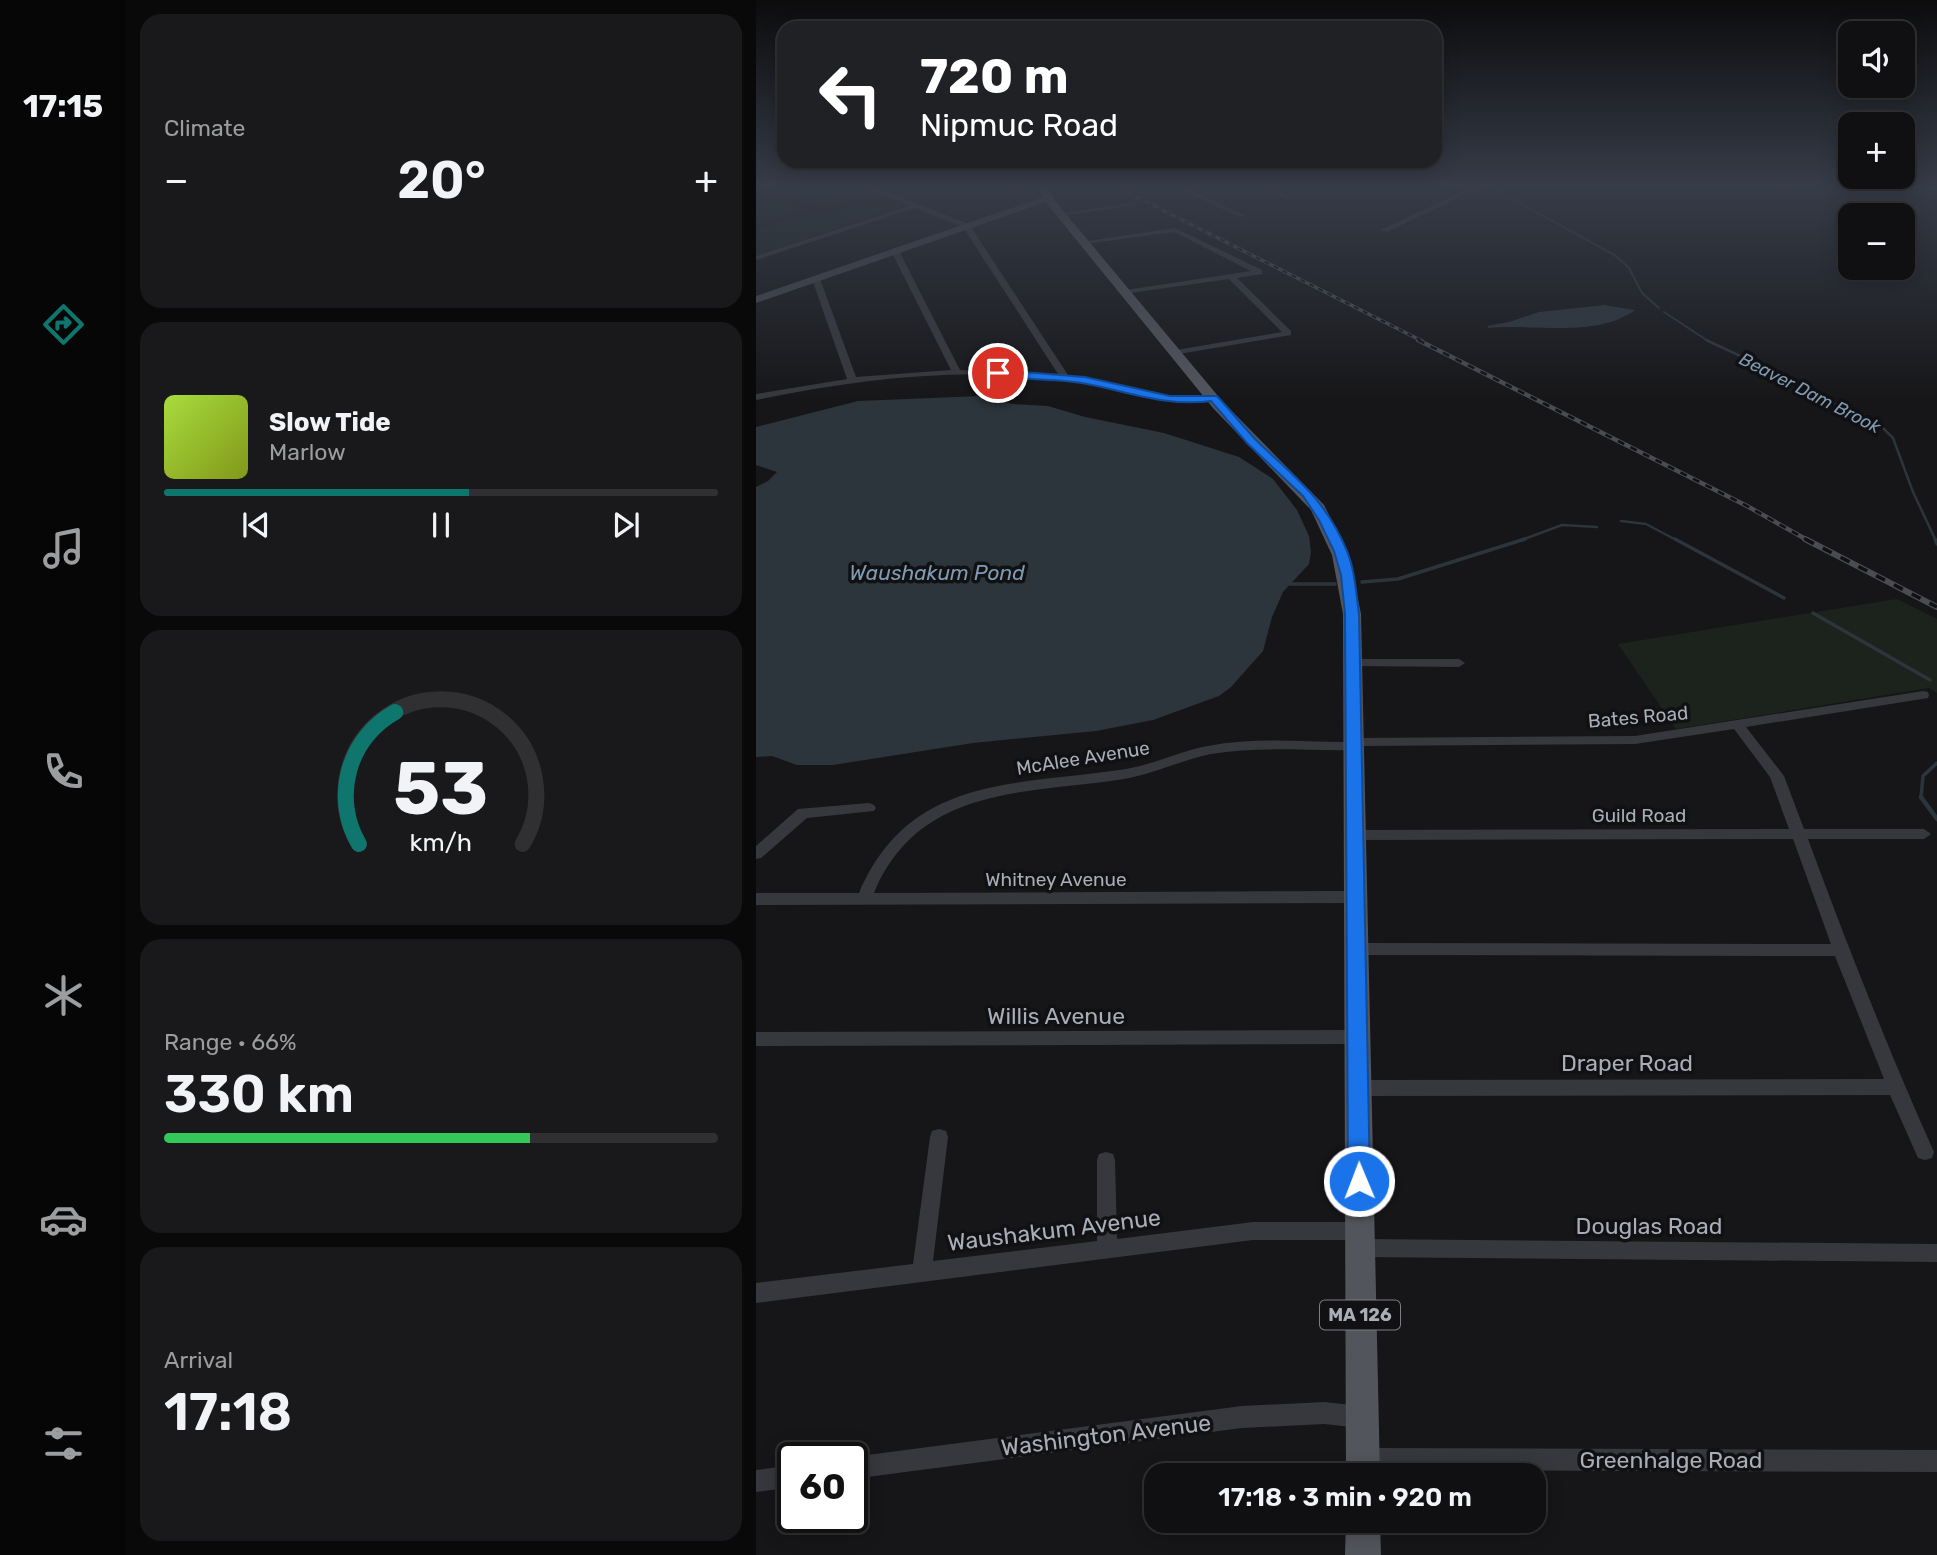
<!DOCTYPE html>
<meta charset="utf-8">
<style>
body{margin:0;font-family:Rubik,sans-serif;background:#19191b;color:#f1f3f6;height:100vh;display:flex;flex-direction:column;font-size:26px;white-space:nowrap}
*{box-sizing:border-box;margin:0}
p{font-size:23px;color:#9c9d9f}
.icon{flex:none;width:38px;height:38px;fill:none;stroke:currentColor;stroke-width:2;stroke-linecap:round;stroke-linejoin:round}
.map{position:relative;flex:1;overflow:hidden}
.drawer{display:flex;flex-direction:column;gap:14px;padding:14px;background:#09090a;width:630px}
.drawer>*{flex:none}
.guide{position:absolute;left:21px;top:21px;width:665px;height:147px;border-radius:21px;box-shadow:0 4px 18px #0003,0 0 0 2px #303032;background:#202124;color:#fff;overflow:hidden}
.controls{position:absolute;left:1082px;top:21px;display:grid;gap:14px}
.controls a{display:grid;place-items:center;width:77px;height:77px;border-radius:14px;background:#101012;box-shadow:0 4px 18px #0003,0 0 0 2px #303032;font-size:35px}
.speed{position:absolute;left:21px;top:1442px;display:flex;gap:14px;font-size:35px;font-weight:700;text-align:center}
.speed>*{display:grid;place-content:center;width:91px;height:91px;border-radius:50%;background:#101012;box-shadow:0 4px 18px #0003,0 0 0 2px #303032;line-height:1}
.speed .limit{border:4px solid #111;border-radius:10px;background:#fff;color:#111}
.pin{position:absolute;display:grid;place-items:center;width:60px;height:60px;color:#fff;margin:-30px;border:4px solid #fff;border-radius:50%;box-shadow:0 2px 7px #0007}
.me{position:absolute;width:77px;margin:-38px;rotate:359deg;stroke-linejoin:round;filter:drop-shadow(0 0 5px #0008)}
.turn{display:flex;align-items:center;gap:24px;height:147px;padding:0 28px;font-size:32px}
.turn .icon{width:91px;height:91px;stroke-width:2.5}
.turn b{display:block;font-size:49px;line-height:60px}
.big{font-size:52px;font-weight:600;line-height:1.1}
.drawer .card{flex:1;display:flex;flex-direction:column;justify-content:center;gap:10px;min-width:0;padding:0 24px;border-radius:21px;background:#19191b}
.drawer .dial{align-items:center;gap:0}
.dial svg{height:182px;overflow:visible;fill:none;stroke:#303032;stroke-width:7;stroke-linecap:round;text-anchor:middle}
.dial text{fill:#f1f3f6;stroke:none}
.song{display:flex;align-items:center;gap:21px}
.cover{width:84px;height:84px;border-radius:10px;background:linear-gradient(135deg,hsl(80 70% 55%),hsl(70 70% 35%))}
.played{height:7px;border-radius:4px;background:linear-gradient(90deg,#0f766e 55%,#303032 55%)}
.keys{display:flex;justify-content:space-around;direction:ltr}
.heat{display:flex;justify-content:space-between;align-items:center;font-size:38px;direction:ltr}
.charge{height:10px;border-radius:5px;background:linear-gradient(90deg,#34c759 66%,#303032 0)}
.trip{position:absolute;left:388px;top:1463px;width:402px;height:70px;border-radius:21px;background:#101012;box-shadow:0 4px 18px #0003,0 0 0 2px #303032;font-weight:600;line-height:70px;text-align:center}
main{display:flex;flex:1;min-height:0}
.menu{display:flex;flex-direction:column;width:126px;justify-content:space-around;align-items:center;background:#060607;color:#9c9d9f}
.menu .icon{width:49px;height:49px}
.menu .selected{color:#0f766e}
.menu b{font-size:32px;color:#f1f3f6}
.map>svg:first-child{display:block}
.green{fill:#1c231d}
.water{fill:#2c353c}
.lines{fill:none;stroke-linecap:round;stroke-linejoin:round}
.stream-far3{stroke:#2c353c;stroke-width:2}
.stream-far2{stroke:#2c353c;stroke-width:2.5}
.stream-far1{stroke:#2c353c;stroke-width:3.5}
.stream{stroke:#2c353c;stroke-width:4.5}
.street{fill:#37383d;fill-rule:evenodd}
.secondary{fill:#45474d;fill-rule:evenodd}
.primary{fill:#53555c;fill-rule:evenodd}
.rail-far2-casing{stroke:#4a4c52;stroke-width:3.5}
.rail-far1-casing{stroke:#4a4c52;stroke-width:4.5}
.rail-casing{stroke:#4a4c52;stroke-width:6}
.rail-far2{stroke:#111113;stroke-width:2;stroke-dasharray:5;stroke-linecap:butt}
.rail-far1{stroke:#111113;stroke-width:2.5;stroke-dasharray:7;stroke-linecap:butt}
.rail{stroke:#111113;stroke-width:3.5;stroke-dasharray:10;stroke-linecap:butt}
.route{fill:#1a73e8;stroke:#114b97;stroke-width:2}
.labels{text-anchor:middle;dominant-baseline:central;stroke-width:7;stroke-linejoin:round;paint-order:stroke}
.far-water-label{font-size:18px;font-style:italic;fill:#7f9bb3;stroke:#111113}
.shield{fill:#111113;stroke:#7b7e86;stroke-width:2}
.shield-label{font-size:18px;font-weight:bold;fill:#a8adb8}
.street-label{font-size:19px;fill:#a8adb8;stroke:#111113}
.water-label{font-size:21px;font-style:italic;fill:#7f9bb3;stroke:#111113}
.near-street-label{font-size:23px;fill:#a8adb8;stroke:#111113}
</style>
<main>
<nav class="menu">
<b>17:15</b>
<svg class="icon selected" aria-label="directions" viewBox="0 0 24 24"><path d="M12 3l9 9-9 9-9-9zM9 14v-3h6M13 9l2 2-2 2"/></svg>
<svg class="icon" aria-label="music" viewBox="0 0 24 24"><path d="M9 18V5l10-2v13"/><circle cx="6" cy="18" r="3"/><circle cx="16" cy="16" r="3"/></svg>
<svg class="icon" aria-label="phone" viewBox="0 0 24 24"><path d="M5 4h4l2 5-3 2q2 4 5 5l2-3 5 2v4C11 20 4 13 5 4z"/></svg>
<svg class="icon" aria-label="climate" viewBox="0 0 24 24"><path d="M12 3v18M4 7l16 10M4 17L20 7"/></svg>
<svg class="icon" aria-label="car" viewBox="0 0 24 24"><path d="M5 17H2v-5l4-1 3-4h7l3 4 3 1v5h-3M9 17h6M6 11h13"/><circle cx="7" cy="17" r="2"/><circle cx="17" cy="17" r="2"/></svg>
<svg class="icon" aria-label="filters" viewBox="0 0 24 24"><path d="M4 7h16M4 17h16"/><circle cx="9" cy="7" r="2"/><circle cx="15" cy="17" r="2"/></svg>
</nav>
<section class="drawer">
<div class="card"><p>Climate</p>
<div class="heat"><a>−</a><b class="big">20°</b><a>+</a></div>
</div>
<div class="card">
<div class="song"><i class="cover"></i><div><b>Slow Tide</b><p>Marlow</p></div></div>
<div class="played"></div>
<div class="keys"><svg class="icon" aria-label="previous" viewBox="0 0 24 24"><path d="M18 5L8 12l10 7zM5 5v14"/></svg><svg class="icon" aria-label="pause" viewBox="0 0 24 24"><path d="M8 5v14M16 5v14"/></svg><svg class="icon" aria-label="next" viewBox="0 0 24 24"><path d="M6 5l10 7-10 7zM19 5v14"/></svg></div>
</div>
<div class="card dial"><svg viewBox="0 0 100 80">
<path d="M14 69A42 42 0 1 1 86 69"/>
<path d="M14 69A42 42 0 0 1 30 11" stroke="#0f766e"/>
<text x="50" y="56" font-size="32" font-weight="700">53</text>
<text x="50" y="72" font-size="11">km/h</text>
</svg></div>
<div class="card"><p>Range · 66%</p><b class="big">330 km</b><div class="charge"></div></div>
<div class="card"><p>Arrival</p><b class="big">17:18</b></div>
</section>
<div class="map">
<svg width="1181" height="1555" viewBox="0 0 1181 1555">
<rect width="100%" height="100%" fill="#161618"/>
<!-- green -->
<g class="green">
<polygon points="14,185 53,185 93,204 63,208"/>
<polygon points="22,196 50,210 0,225 0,202"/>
<polygon points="141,202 149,206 0,256 0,230 56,212"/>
<polygon points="1141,599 1181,619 1181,693 1173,688 920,729 862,644"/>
</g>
<!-- water -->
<g class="water">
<path d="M848 305 879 310C840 339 777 323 733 328L731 326 753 322 783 312Z"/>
<polygon points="224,396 257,404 292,406 329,417 408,433 483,457 517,479 541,510 553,536 555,552 553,564 527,592 516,617 507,651 475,687 463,696 397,720 340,731 217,743 77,765 41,765 16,756 0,757 0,487 12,481 21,472 0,465 0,427 102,401"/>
</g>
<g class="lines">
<!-- stream-far3 -->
<g class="stream-far3">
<polyline points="731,185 860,256 873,268 886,293 903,308"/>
<polyline points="908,312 952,341"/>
</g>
<!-- stream-far2 -->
<g class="stream-far2">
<polyline points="950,340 1047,385 1079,404 1112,417 1127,428 1137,438 1157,492 1180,541"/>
<polyline points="865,521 890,524 922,541"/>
<polyline points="763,541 806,525 841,527"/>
</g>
<!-- stream-far1 -->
<g class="stream-far1">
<polyline points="919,539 1028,598"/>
<polyline points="1179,539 1181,544"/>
<polyline points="606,582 642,579 769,539"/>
<polyline points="531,584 579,584"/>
<polyline points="1057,613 1174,680"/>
<polyline points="1165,798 1167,776 1181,763"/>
</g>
<!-- stream -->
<polyline class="stream" points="1165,797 1181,819"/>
<!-- street -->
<g class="street">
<path d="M104 185H113L213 224 312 375C348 381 383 394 420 397 432 398 453 392 463 398 451 405 434 403 420 402 381 397 343 385 304 380 204 366 98 380 0 400V394L91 379 56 279 60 277 64 279 100 377 195 370 135 251 139 249 143 251 204 370 302 374 207 227 159 208 0 260V256L153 206Z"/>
<polygon points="414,185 423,185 490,216 484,217"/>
<polygon points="499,185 508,185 535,198 530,199"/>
<polygon points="707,185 715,185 720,189 631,232 624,230 712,189"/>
<polygon points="944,185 950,185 951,187 946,188"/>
<polygon points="378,202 380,205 305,216 301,214"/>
<polygon points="419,228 506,270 506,274 481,278 535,331 535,335 417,355 417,351 420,350 526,332 473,279 367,294 366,292 370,290 495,271 418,232 329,244 325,242"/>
<polygon points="596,659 703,659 709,663 703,667 592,666 590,663 592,660"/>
<path d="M1167 691 1172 692 1173 695 1172 698 990 727 1028 776 1048 829H1168L1175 834 1168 839H1052C1091 945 1132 1049 1178 1152L1176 1158 1169 1160 1162 1158 1134 1095 602 1096 596 1093 593 1088 596 1083 602 1080 1128 1079 1079 956 600 955 594 953 592 949 594 945 600 943 1075 944 1037 839 599 840 594 839 592 835 594 831 599 830 1033 829 1014 777 978 729 879 744 605 746 598 750C550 751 502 746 455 754 425 760 398 774 368 779 271 794 163 785 118 893L599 891 604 893 607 897 604 901 599 903 0 905V893H103C154 773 263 786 370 769 399 764 424 751 452 746 498 737 544 742 590 742L597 738 879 736Z"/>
<polygon points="113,803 118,805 120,808 118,811 51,818 5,858 0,859 0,846 42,809"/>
<polygon points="601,1030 607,1032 610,1037 607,1042 601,1044 0,1046 0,1032"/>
<polygon points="183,1129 190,1131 192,1137 177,1261 341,1241 341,1160 343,1154 350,1152 357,1154 359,1160 361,1239 497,1222 604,1222 611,1225 614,1231 608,1239 1181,1244 1181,1262 604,1257 597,1255 594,1248 600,1240 497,1240 0,1303 0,1283 157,1264 174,1137 176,1131"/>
<polygon points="568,1402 605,1406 613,1409 616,1417 613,1425 605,1428 568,1424 486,1428 96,1479 96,1458 94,1458 96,1457 486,1406"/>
<polygon points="606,1448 1181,1450 1181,1472 606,1470 598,1467 595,1459 598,1451"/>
<polygon points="37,1465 37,1487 0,1492 0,1470"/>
</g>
<!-- secondary -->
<g class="secondary">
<polygon points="1156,185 1181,185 1181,191"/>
<polygon points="293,195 298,198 296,200 0,303 0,296"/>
</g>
<!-- primary -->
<g class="primary">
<polygon points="280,185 290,185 300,202 467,402 568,505 593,555 605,614 624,1475 590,1475 587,614 576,555 555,510 457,408 292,205"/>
<polygon points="590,1521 624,1521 625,1555 589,1555"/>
</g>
<defs>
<polyline id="rail-far2" points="357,185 666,341"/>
<polyline id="rail-far1" points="662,340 991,506 1053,541"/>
<polyline id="rail" points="1049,539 1181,607"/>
</defs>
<!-- rail-far2 casing -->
<use href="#rail-far2" class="rail-far2-casing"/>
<!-- rail-far1 casing -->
<use href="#rail-far1" class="rail-far1-casing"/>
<!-- rail casing -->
<use href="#rail" class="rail-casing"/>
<!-- rail-far2 -->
<use href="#rail-far2" class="rail-far2"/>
<!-- rail-far1 -->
<use href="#rail-far1" class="rail-far1"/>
<!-- rail -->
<use href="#rail" class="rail"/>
</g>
<!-- sky -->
<linearGradient id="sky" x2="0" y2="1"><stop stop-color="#0c0c0d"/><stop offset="0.46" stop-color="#363c48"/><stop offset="1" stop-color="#363c48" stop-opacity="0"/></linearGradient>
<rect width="1181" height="403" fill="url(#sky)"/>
<!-- route -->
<path class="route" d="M242 370 329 377 414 396H461C474 410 487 426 500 440 539 478 569 498 591 551 599 571 600 593 603 614L614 1181 611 1187 603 1190 595 1187 592 1181 589 614 585 575 578 551 563 520 547 496 491 443 455 401C412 407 373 392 331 384 301 378 269 381 239 375L237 373Z"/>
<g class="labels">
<!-- far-water labels -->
<g class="far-water-label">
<text transform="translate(1054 393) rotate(27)">Beaver Dam Brook</text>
</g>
<!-- shield labels -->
<rect class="shield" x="564" y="1300.5" width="80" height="29" rx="5"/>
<g class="shield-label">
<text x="604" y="1315">MA 126</text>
</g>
<!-- street labels -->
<g class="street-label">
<text transform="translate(882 717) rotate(-5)">Bates Road</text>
<text transform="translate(327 758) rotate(-9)">McAlee Avenue</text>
<text x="883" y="815">Guild Road</text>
<text x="300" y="879">Whitney Avenue</text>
</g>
<!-- water labels -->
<g class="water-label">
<text x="181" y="572">Waushakum Pond</text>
</g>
<!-- near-street labels -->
<g class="near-street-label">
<text x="300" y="1016">Willis Avenue</text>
<text x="871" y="1063">Draper Road</text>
<text x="893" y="1226">Douglas Road</text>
<text transform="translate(298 1230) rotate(-7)">Waushakum Avenue</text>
<text transform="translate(350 1435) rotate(-7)">Washington Avenue</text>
<text x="915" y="1460">Greenhalge Road</text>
</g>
</g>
</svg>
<div class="controls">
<a><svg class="icon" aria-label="sound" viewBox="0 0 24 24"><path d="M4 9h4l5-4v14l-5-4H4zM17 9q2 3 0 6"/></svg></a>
<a>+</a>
<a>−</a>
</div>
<div class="speed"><div class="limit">60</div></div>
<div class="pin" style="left:242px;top:373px;background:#d93025"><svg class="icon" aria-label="arrive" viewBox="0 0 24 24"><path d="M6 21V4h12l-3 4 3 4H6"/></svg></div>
<svg class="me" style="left:603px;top:1181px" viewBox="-20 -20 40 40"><circle r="17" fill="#1a73e8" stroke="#fff" stroke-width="3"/><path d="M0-11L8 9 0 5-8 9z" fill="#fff"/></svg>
<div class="trip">17:18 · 3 min · 920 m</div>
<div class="guide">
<div class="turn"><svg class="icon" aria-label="left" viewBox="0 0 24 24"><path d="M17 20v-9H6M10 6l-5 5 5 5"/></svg><div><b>720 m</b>Nipmuc Road</div></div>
</div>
</div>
</main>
